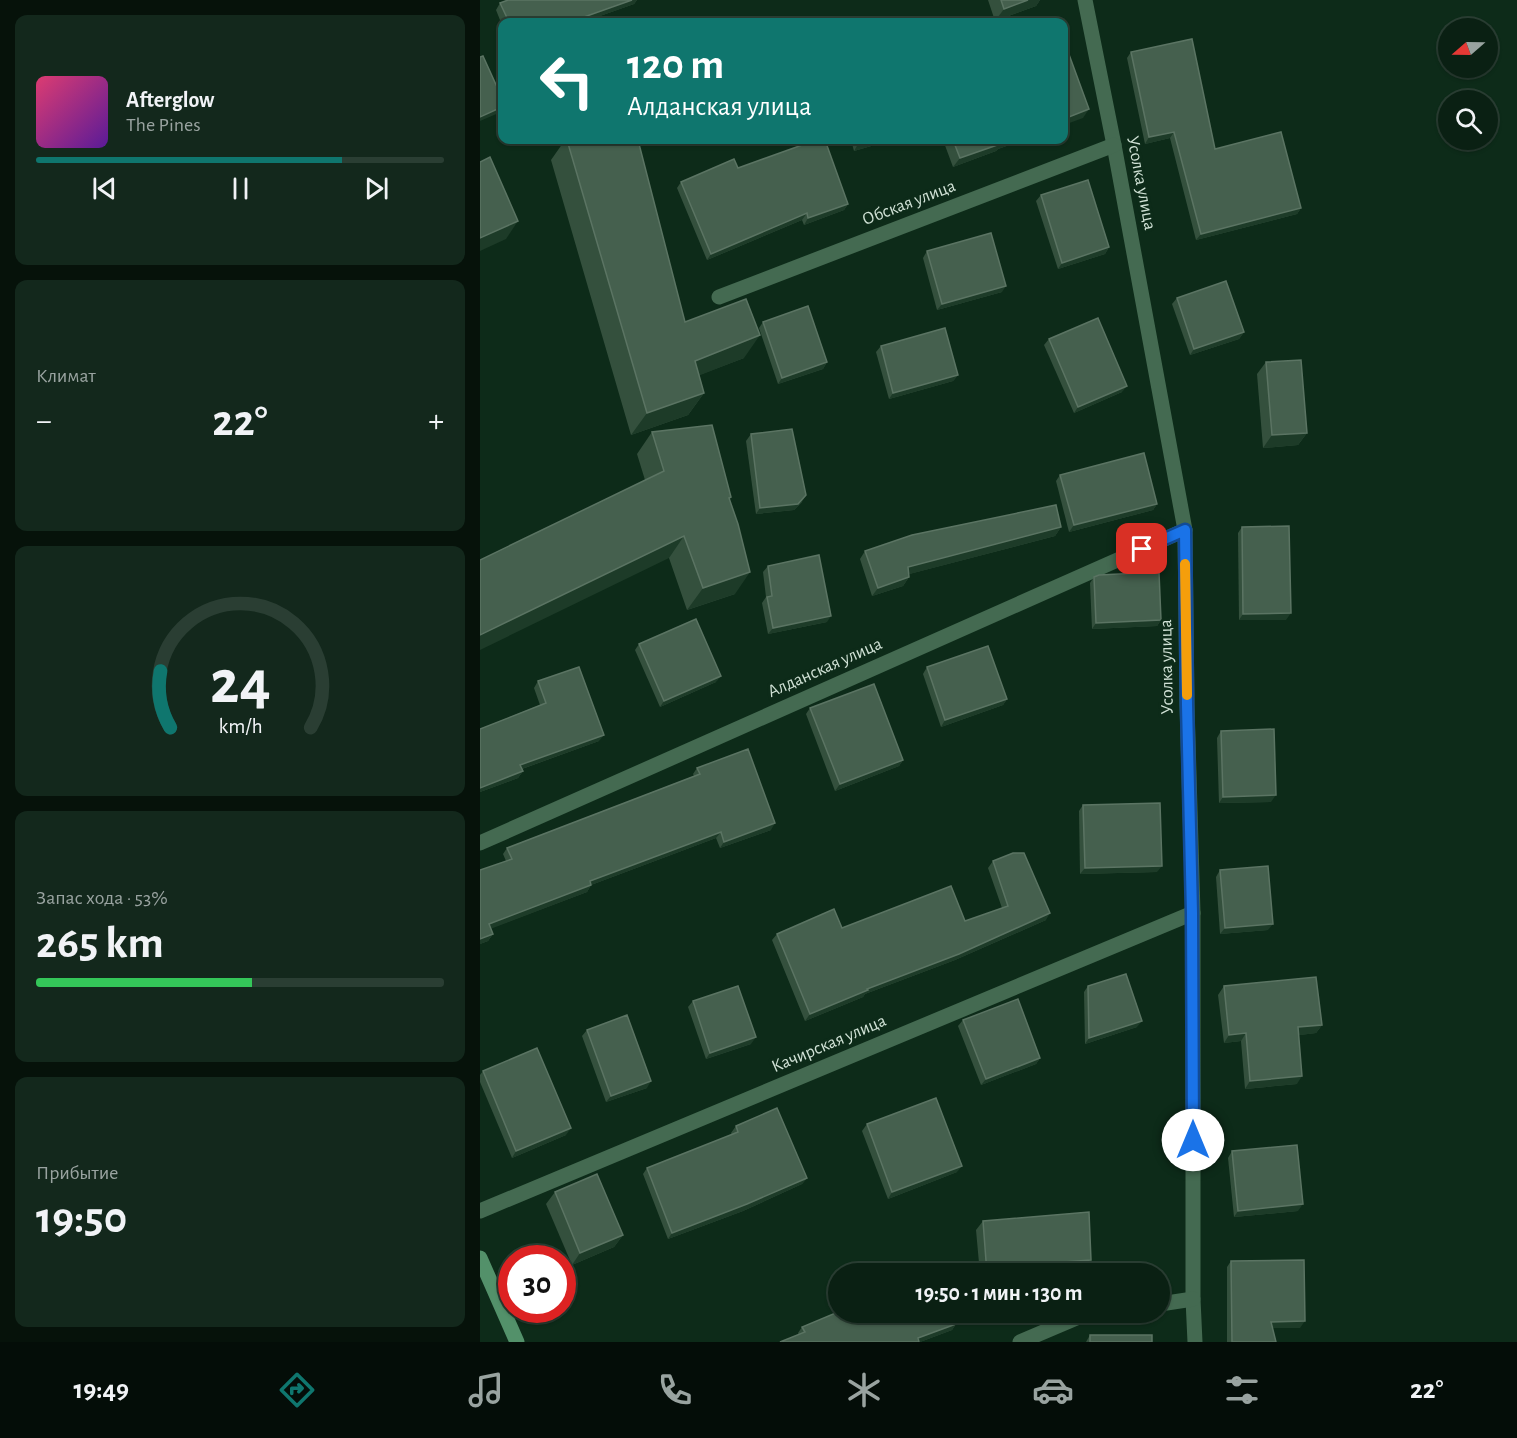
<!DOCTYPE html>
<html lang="ru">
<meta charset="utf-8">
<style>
body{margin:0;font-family:"Alegreya Sans",sans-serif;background:#13281c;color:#f1f3f6;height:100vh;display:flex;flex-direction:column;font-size:22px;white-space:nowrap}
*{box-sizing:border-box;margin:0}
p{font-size:20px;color:#99a3a0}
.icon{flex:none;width:33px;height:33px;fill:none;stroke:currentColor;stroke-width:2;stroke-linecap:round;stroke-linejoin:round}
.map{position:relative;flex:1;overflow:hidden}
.details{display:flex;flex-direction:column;gap:15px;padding:15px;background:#06120a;width:480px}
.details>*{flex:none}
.top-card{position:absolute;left:18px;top:18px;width:570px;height:126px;border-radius:12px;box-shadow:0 2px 4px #0004,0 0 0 2px #2a3e33;background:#0f766e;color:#fff;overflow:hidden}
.needle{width:39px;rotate:250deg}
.fabs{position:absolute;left:958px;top:18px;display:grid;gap:12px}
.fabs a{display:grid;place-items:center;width:60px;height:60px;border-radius:50%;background:#0a2013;box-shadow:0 2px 4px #0004,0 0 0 2px #2a3e33;font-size:30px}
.speed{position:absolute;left:18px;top:1245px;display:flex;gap:12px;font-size:30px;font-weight:700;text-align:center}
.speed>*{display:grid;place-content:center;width:78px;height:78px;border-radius:50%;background:#0a2013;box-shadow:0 2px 4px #0004,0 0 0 2px #2a3e33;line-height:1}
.speed .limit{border:9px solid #d22;background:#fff;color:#111}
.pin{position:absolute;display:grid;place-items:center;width:51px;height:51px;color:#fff;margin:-26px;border-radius:12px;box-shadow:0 3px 9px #0006}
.me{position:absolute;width:66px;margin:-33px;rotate:0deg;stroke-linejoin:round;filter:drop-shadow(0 0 4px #0008)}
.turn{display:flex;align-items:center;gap:21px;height:126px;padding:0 30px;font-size:27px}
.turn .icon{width:78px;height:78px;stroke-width:2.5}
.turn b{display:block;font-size:42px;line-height:51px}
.big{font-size:45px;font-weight:700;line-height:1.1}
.details .tile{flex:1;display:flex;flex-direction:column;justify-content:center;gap:9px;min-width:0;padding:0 21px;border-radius:12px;background:#13281c}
.details .dial{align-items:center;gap:0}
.dial svg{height:156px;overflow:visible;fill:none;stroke:#2a3e33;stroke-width:7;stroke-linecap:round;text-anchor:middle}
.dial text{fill:#f1f3f6;stroke:none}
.song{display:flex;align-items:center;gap:18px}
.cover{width:72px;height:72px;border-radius:9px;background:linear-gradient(135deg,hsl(340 70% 55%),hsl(270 70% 35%))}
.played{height:6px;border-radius:3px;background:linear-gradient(90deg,#0f766e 75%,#2a3e33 75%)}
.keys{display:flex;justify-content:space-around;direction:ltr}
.heat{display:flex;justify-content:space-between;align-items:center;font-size:33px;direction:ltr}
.charge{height:9px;border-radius:4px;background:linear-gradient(90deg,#34c759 53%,#2a3e33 0)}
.trip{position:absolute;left:348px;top:1263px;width:342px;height:60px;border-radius:30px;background:#0a2013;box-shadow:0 2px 4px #0004,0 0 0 2px #2a3e33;font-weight:700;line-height:60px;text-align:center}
.tabs{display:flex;height:96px;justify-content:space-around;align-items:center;background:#040d08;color:#99a3a0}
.tabs .icon{width:42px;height:42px}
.tabs .current{color:#0f766e}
.tabs b{font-size:27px;color:#f1f3f6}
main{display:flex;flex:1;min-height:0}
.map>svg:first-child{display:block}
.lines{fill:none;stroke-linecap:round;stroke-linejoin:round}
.street{stroke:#446a51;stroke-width:15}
.secondary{stroke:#53916a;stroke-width:15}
.wall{fill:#34503d}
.shaded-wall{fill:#1d3b28}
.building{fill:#45604e;stroke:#5b7463;stroke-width:1.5}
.route-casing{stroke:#114b97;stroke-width:15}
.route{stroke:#1a73e8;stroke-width:10}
.slow{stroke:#f59e0b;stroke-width:10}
.labels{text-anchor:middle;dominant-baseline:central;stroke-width:6;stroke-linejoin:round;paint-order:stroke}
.street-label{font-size:18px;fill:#d1e2d6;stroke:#0d2b19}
</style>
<main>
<section class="details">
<div class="tile">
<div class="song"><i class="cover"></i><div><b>Afterglow</b><p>The Pines</p></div></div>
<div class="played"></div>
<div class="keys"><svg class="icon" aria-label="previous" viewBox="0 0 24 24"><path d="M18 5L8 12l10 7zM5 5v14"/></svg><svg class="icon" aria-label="pause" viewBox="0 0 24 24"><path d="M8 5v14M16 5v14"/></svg><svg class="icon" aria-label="next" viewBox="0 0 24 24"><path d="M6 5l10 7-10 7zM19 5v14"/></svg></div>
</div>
<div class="tile"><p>Климат</p>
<div class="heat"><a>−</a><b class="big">22°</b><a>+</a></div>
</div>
<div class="tile dial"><svg viewBox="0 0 100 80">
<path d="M14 69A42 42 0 1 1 86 69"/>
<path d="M14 69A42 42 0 0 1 9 40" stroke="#0f766e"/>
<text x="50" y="56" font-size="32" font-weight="700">24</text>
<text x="50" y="72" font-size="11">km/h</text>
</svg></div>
<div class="tile"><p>Запас хода · 53%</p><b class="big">265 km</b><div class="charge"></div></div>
<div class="tile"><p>Прибытие</p><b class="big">19:50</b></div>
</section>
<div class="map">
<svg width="1037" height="1342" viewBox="0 0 1037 1342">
<rect width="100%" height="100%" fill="#0d2b19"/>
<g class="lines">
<!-- street -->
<g class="street">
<polyline points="605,0 634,145 705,530 707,705 713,913 713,1299 715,1342"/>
<polyline points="239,297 634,145"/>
<polyline points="0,843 705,530"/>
<polyline points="0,1211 713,913"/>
<polyline points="680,1304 713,1299"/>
<polyline points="540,1342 608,1313 612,1312"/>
</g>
<!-- secondary -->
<polyline class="secondary" points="0,1258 37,1342"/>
</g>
<!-- wall -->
<g class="wall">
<polygon points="28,0 157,0 154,4 103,22 22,22 22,25 16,10 20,3"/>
<polygon points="508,0 560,0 556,6 515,21"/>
<polygon points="651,52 735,149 821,208 817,214 716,240 690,138 665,144 647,58"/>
<polygon points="85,140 158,140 205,322 264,358 219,375 224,393 208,415 151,435 71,160"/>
<polygon points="371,140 412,140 374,151"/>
<polygon points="463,140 544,140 518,149 516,151 473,167"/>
<polygon points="258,168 368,204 364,210 324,225 322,220 227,260 197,188 201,182"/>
<polygon points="561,195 629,247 625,254 578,269 556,201"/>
<polygon points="447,251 522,292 457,310 443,258"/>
<polygon points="697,298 764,332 759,339 710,355 692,304"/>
<polygon points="283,322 347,362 343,369 298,384 279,328"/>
<polygon points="569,339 642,392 594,413 564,345"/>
<polygon points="401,346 478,375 473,381 409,399 396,352"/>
<polygon points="786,362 827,433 818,445 783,448 777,374"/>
<polygon points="172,432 251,497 249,500 255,594 207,610 189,558 157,454"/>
<polygon points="271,434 322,502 314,510 276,514 266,441"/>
<polygon points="580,475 677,504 673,510 589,532 576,481"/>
<polygon points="581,527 575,536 429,574 429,577 423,586 392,596 380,559 385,551"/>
<polygon points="762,527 806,620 759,620 758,533"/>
<polygon points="288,566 347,622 288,634 282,603 286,597 283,572"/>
<polygon points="614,577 681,620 677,626 612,629 610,583"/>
<polygon points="159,644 236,682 180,707 155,650"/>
<polygon points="447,667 527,699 523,705 461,727 443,674"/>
<polygon points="58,681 119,741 42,769 43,771 38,778 0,792 0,729 60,705 54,688"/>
<polygon points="330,708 423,760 419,766 355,791 326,714"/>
<polygon points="741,731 791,802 739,803 737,738"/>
<polygon points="217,768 291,830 240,848 236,838 111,885 107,892 11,928 13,934 8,941 0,944 26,861 23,854 27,848 214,776 213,774"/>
<polygon points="603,805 677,872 600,874 599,811"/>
<polygon points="513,861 566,920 475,960 385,994 383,997 325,1021 292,940 297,934 362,928 485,921 522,908 508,868"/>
<polygon points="740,870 788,930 740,934 736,877"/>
<polygon points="608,986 657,1027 605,1044 604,992"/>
<polygon points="744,986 842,1025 836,1033 819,1035 817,1084 765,1089 761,1041 744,1043 738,995"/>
<polygon points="213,1001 271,1044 226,1059 208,1007"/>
<polygon points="483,1020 560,1058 556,1064 501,1085 478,1026"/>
<polygon points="107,1030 167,1088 126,1102 102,1036"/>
<polygon points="3,1071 86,1135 32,1158 0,1082 0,1075"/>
<polygon points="387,1124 477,1172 408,1199 382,1131"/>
<polygon points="256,1126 327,1178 322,1184 263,1211 188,1239 163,1174 167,1168 252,1135 251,1133"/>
<polygon points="752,1151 818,1211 754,1217 748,1158"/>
<polygon points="75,1192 143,1235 134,1247 92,1265 66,1204"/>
<polygon points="503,1221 611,1260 605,1269 584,1270 585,1274 500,1274 496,1230"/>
<polygon points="751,1261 820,1328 792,1328 796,1342 747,1342 747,1267"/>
<polygon points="387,1319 476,1324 472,1330 440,1342 300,1342 319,1335 318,1333 322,1327"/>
<polygon points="610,1335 672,1342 606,1342"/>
</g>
<!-- shaded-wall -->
<g class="shaded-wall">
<polygon points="152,0 157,0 154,4 103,22 90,22"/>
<polygon points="548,0 560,0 556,6 515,21 524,9"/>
<polygon points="22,107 22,110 21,112 0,121 0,117"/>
<polygon points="609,109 603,118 584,125 584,119"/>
<polygon points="694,132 690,138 665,144 669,137"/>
<polygon points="395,140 412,140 374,151 378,144"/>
<polygon points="526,140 544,140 518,149 516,151 473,167 480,158"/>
<polygon points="368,204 364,210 324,225 328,218"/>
<polygon points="821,208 817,214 716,240 721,234"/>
<polygon points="327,213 322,220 227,260 231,254"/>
<polygon points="38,221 26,239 0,251 0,238"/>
<polygon points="629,247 625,254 578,269 582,263"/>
<polygon points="526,286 522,292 457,310 462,304"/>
<polygon points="764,332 759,339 710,355 714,349"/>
<polygon points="280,335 264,358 200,383 215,361"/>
<polygon points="347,362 343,369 298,384 302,378"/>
<polygon points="478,375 473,381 409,399 413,393"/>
<polygon points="647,386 642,392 594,413 598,407"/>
<polygon points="224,393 208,415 151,435 167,413"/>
<polygon points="827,433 818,445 783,448 792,435"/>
<polygon points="326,495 322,502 314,510 276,514 280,508"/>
<polygon points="677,504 673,510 589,532 594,525"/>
<polygon points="581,527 575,536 422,576 428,567"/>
<polygon points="204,536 189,558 0,650 0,635"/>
<polygon points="270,572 255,594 207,610 223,588"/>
<polygon points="429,577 423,586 392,596 398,588"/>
<polygon points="811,613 806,620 759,620 763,614"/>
<polygon points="351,616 347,622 288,634 293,628"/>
<polygon points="681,620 677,626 612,629 616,623"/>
<polygon points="241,676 236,682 180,707 184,701"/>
<polygon points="527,699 523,705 461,727 465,720"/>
<polygon points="124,735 119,741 36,771 40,765"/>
<polygon points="423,760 419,766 355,791 360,784"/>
<polygon points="43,771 38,778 0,792 0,788"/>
<polygon points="796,795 791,802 739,803 743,797"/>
<polygon points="295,823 291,830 240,848 244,842"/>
<polygon points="241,832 236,838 111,885 107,892 5,931 9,924 110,881"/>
<polygon points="682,866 677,872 600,874 605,868"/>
<polygon points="570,913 566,920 475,960 385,994 383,997 325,1021 330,1014 387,989"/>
<polygon points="793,924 788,930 740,934 745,928"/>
<polygon points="13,934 8,941 0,944 0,939"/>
<polygon points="662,1021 657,1027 605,1044 609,1038"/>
<polygon points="842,1025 836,1033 813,1036 818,1027"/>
<polygon points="766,1033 761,1041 744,1043 749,1035"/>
<polygon points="276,1037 271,1044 226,1059 230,1053"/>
<polygon points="560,1058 556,1064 501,1085 506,1079"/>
<polygon points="822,1076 817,1084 765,1089 770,1081"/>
<polygon points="171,1081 167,1088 126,1102 131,1096"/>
<polygon points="91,1128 86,1135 32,1158 36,1151"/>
<polygon points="482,1166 477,1172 408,1199 412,1192"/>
<polygon points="327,1178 322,1184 263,1211 188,1239 192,1233"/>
<polygon points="823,1204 818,1211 754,1217 758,1211"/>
<polygon points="143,1235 134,1247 92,1265 100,1253"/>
<polygon points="611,1260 605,1269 577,1271 584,1262"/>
<polygon points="825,1321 820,1328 786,1328 791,1322"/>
<polygon points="476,1324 472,1330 440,1342 435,1342 438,1338"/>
</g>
<!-- building -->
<g class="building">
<polygon points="28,0 152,0 90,22 29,22 20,3"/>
<polygon points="521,0 548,0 524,9"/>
<polygon points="712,39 735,149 801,132 821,208 721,234 694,132 669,137 651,52"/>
<polygon points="587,49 609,109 584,119 584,51"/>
<polygon points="3,56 22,98 22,107 0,117 0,57"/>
<polygon points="87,140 158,140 205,322 266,299 280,335 215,361 224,393 167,413"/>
<polygon points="336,140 345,140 368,204 328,218 327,213 231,254 201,182 254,159 258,168"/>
<polygon points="377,140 395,140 378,144"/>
<polygon points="473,140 526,140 522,141 523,143 480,158"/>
<polygon points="10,157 38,221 0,238 0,162"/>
<polygon points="608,180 629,247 582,263 561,195"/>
<polygon points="511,233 526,286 462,304 447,251"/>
<polygon points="746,281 764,332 714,349 697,298"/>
<polygon points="328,306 347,362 302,378 283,322"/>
<polygon points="618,318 647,386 598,407 569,339"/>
<polygon points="465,328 478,375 413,393 401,346"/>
<polygon points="821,360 827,433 792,435 786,362"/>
<polygon points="232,425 251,497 249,498 258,524 270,572 223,588 204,536 0,635 0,560 184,471 172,432"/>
<polygon points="312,429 326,495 318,504 280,508 271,434"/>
<polygon points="664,453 677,504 594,525 580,475"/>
<polygon points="576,505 581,527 428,567 429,577 398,588 385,551 432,535"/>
<polygon points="809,526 811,613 763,614 762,527"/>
<polygon points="339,555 351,616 293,628 287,597 292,596 288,566"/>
<polygon points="679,572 681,620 616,623 614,577 619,575"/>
<polygon points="216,619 241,676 184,701 159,644"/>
<polygon points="508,646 527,699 465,720 447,667"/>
<polygon points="99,667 124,735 40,765 43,771 0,788 0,729 66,703 58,681"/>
<polygon points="394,684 423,760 360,784 330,708"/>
<polygon points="794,729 796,795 743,797 741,731"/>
<polygon points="268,749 295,823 244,842 241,832 110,881 111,885 9,924 13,934 0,939 0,870 32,859 27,848 220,774 217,768"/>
<polygon points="680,803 682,866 605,868 603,805"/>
<polygon points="533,853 544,853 570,913 479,954 387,989 388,990 330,1014 297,934 354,909 362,928 471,886 485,921 528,906 513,861"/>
<polygon points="788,866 793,924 745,928 740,870"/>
<polygon points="646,974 662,1021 609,1038 608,986"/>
<polygon points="836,977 842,1025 818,1027 822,1076 770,1081 766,1033 749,1035 744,986"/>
<polygon points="258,986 276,1037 230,1053 213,1001"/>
<polygon points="538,999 560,1058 506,1079 483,1020"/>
<polygon points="147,1015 171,1081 131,1096 107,1030"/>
<polygon points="57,1048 91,1128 36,1151 3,1071"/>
<polygon points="456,1098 482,1166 412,1192 387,1124"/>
<polygon points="297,1108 327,1178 267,1204 192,1233 167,1168 258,1132 256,1126"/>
<polygon points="817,1145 823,1204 758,1211 752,1151"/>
<polygon points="117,1174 143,1235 100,1253 75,1192"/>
<polygon points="609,1212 611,1260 584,1262 585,1274 507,1274 503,1221"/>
<polygon points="824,1260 825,1321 791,1322 796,1342 752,1342 751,1261"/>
<polygon points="358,1312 384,1312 387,1319 402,1312 472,1312 476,1324 438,1338 439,1342 300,1342 325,1332 322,1327"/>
<rect x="610" y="1335" width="62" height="7"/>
</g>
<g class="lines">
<defs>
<polyline id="route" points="662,549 705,530 707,705 712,913 713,1140"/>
</defs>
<!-- route casing -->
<use href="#route" class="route-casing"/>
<!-- route -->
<use href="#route" class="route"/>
<!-- slow -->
<polyline class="slow" points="705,564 707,695"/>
</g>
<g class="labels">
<!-- street labels -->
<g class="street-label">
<text transform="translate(661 183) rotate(79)">Усолка улица</text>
<text transform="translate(429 203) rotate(-21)">Обская улица</text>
<text transform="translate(687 667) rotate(-91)">Усолка улица</text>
<text transform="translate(345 668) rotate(-24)">Алданская улица</text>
<text transform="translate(349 1044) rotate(-23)">Качирская улица</text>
</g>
</g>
</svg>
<div class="fabs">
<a><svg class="needle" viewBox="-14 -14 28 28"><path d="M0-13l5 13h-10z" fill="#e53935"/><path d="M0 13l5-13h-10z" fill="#99a3a0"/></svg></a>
<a><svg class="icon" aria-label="search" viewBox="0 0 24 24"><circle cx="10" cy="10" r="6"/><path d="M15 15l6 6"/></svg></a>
</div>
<div class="speed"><div class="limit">30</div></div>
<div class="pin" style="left:662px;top:549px;background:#d93025"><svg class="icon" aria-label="arrive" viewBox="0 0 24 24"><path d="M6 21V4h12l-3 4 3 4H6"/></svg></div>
<svg class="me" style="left:713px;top:1140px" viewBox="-20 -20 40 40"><circle r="19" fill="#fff"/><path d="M0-13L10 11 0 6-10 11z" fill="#1a73e8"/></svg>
<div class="trip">19:50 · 1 мин · 130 m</div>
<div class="top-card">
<div class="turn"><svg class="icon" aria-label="left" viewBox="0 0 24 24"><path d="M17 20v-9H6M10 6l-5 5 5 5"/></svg><div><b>120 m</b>Алданская улица</div></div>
</div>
</div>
</main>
<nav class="tabs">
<b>19:49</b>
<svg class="icon current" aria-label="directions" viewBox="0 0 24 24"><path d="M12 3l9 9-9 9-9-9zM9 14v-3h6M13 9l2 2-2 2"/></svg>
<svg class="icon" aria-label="music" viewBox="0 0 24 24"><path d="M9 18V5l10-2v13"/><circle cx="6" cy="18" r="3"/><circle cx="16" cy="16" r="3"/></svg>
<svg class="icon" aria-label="phone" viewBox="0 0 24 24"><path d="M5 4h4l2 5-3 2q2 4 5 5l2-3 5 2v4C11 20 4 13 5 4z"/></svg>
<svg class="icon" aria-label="climate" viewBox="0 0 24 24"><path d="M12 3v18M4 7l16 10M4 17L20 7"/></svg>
<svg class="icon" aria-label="car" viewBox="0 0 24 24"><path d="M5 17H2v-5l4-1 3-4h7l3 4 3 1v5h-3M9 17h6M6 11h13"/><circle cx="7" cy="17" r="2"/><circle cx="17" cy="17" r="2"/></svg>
<svg class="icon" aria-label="filters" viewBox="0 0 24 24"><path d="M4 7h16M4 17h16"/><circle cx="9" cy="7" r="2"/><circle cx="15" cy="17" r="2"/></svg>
<b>22°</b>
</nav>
